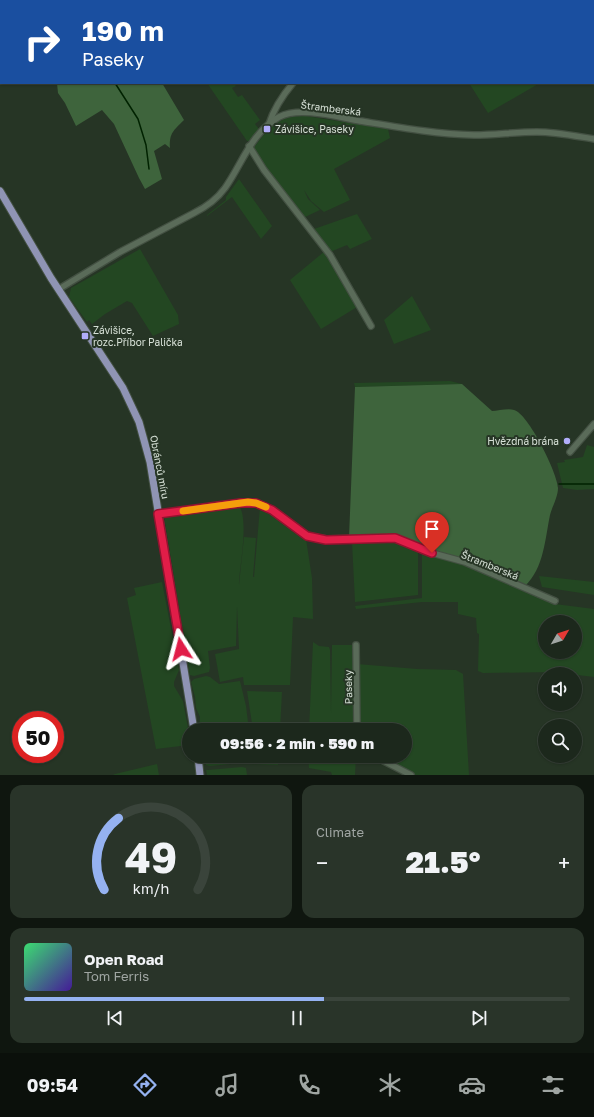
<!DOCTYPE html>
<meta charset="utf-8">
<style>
body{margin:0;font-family:"Golos Text",sans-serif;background:#293429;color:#f1f3f6;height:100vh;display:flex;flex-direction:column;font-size:15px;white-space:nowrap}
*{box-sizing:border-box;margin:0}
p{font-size:13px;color:#a0a6a3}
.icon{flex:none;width:22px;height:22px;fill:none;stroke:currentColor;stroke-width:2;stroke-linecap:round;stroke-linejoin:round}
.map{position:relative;height:775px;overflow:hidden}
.sheet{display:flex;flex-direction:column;gap:10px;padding:10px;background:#0f160f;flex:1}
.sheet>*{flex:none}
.top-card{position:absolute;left:0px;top:0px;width:594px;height:84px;box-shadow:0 1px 3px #0004,0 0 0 1px #3a443b;background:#1a4fa0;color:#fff;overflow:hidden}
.needle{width:26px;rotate:51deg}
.controls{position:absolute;left:538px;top:615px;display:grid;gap:8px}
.controls a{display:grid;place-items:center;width:44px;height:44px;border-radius:50%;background:#1c281c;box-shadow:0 1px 3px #0004,0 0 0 1px #3a443b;font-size:20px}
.speed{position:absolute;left:12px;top:711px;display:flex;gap:8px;font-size:20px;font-weight:700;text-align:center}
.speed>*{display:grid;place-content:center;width:52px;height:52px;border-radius:50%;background:#1c281c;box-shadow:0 1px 3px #0004,0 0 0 1px #3a443b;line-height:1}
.speed .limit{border:6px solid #d22;background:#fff;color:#111}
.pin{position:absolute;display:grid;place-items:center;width:34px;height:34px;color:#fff;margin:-41px -17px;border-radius:50% 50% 50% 0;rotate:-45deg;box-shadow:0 0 4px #0007}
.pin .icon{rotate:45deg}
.me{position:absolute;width:44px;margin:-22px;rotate:351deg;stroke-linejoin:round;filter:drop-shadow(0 0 3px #0008)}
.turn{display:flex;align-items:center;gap:14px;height:84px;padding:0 16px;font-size:18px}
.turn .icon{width:52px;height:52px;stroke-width:2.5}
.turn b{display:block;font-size:28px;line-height:34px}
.big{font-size:30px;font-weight:800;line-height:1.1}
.sheet .card{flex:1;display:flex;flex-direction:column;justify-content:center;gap:6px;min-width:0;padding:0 14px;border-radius:12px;background:#293429}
.sheet .dial{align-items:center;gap:0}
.dial svg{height:104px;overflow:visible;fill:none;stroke:#3a443b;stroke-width:7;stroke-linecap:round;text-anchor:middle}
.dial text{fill:#f1f3f6;stroke:none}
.song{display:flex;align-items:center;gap:12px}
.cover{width:48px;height:48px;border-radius:6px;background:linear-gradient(135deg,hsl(140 70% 55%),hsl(260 70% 35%))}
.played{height:4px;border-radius:2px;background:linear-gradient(90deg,#95b2f1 55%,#3a443b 55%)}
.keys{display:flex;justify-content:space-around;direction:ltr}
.heat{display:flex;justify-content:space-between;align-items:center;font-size:22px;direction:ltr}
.sheet .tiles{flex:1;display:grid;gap:10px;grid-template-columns:1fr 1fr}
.card:last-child{grid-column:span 2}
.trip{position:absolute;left:182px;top:723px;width:230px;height:40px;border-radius:20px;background:#1c281c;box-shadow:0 1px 3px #0004,0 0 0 1px #3a443b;font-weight:800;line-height:40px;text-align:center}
.dock{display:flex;height:64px;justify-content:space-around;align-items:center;background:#0b100b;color:#a0a6a3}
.dock .icon{width:28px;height:28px}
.dock .active{color:#95b2f1}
.dock b{font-size:18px;color:#f1f3f6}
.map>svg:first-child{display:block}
.green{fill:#234722;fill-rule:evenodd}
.forest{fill:#3e643c}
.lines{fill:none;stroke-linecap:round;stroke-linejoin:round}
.stream{stroke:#020;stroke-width:1.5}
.minor-casing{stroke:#435042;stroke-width:8}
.major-casing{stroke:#435042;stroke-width:9}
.minor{stroke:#5a6b59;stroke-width:5.5}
.major{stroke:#8f94b4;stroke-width:7}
.route-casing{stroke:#92132f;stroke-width:10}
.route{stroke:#e11d48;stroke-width:7}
.slow{stroke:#f59e0b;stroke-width:7}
.poi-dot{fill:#b1adfa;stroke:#263525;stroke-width:1.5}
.labels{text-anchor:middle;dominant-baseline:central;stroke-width:4;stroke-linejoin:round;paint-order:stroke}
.street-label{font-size:10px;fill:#d7e1d7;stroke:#263525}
.poi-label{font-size:10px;fill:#d7e1d7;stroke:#263525;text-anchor:start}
</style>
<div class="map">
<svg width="594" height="775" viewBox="0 0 594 775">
<rect width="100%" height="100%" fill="#263525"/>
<!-- green -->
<g class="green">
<polygon points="207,83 234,83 236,86 232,88 238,97 242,95 260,120 255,124 259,129 249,141 247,141"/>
<polygon points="469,83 506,83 506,84 507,83 540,83 488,113"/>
<path d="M306 116 388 129 390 138 334 169 350 200 324 212 311 201 304 190 308 199 320 210 305 217 299 212 271 177 253 149C262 136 274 121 290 117 295 116 301 116 306 116Z"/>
<polygon points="239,179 272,226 261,239 232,197 207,216 207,215 226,200 226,197"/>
<polygon points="357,214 372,239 350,249 347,245 330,252 314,229"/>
<polygon points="140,249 178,315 179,324 153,336 132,303 127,301 105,314 92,324 89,320 87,322 69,297 71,288"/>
<polygon points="325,251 357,307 321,329 290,280"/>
<polygon points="412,296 431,330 394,344 384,320"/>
<polygon points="450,381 462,384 355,387 354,383"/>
<polygon points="587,445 594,447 594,489 577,490 563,488 557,463 565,462 564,460 583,457"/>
<path d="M238 505C250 516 239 569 239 585L244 537 256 538 253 577H254L260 507 274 514 306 539 312 578 313 619 293 617 290 685H244L243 677 220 682 215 654 239 649 237 606 236 646 208 651 210 668 209 672 194 676 190 675 164 516 165 515Z"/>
<polygon points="388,541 404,544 418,550 418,595 355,602 352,542"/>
<path d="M422 552 459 562 489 574 521 590 555 604 594 609V677L553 672 483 673 478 671 479 634 477 633 476 618 458 614V602H422L356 609 355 606 422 598ZM545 622H575V652H545Z"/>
<polygon points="539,576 594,582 594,595 542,587"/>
<polygon points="162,582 179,670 174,682 174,686 183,701 189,733 189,745 156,749 127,598 136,595 134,588"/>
<polygon points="313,642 319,646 329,647 330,650 331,713 332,645 353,645 353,656 356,730 309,730"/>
<polygon points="357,664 417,669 456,670 463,674 469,775 415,775 377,756 405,756 405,730 359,730"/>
<polygon points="206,676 210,677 219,684 240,681 246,706 249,730 199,730 200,717 196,708 195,697 191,682 194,679"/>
<polygon points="247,691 282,692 280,730 253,730"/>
<polygon points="203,756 248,756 241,763 210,766 206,765"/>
<polygon points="252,756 279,756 278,765 252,764"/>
<polygon points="308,756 356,756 355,775 332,775 331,772 309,768"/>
<polygon points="157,764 159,775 113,775 115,774"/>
<polygon points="242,767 246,768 247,775 207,775 206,770 208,770"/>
</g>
<!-- forest -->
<g class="forest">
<path d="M57 83H162L184 120C174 130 169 133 170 148L165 144 154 151 162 179 145 189 139 178 114 124 102 110 76 126 65 103 58 93Z"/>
<path d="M462 384 492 411C498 411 508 408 514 410 528 413 558 474 558 488 558 497 552 507 550 515 545 539 544 568 525 586L433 552 396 536 349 538 355 387Z"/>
</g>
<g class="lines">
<!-- stream -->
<g class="stream">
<polyline points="6,0 9,1"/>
<polyline points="115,83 138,119 146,145 149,169"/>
<polyline points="559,484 594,484"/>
</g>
<defs>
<g id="minor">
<polyline points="395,1 396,0"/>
<path d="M269 124C274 108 283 95 293 83"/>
<polyline points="249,146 264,170 330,255 371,326"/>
<path d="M59 289 120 252 194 213C206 207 217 199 225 188 242 164 251 133 279 117 300 106 337 117 360 121 397 127 436 134 474 135 495 135 516 132 537 132 556 132 575 136 594 139"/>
<polyline points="570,452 594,424"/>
<polyline points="159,514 241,503 256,503 272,510 307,536 326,539 395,538 432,553 465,562 555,601"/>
<polyline points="356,645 357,730"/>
<polyline points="374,756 411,775"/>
</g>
<g id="major">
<polyline points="0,191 51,278 123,388 139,422 150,462 194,730"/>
<polyline points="198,756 200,775"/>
</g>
</defs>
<!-- minor casing -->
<use href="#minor" class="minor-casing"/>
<!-- major casing -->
<use href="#major" class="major-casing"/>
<!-- minor -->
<use href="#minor" class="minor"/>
<!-- major -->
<use href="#major" class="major"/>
</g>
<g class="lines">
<defs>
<polyline id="route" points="181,649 158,514 241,503 256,503 272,510 307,536 326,540 395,538 432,553"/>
</defs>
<!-- route casing -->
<use href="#route" class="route-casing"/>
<!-- route -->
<use href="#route" class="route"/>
<!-- slow -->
<polyline class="slow" points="183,511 248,502 256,503 266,507"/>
</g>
<!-- markers -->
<g class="poi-dot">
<rect x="263" y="125" width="8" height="8" rx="2"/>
<rect x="81" y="332" width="8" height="8" rx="2"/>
<circle cx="567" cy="441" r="4"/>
</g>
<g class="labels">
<!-- street labels -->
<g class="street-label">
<text transform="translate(331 108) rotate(7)">Štramberská</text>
<text transform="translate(160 467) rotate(79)">Obránců míru</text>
<text transform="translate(490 565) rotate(22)">Štramberská</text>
<text transform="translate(348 687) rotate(-91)">Paseky</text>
</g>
<!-- poi labels -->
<g class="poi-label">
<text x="275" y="129">Závišice, Paseky</text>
<text x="93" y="330">Závišice,<tspan x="93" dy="12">rozc.Příbor Palička</tspan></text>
<text x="559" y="441" text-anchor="end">Hvězdná brána</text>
</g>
</g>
</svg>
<div class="controls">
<a><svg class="needle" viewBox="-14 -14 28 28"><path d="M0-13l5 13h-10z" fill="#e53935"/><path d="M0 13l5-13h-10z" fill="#a0a6a3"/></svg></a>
<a><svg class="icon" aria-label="sound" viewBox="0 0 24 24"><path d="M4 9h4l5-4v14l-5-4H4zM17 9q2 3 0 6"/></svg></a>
<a><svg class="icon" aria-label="search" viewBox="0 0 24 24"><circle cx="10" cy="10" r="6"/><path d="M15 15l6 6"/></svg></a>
</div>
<div class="speed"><div class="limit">50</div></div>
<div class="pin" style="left:432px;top:553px;background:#d93025"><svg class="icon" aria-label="arrive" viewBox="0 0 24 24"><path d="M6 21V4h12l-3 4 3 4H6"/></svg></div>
<svg class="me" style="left:181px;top:649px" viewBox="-20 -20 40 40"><path d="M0-17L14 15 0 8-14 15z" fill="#e11d48" stroke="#fff" stroke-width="4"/></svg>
<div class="trip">09:56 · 2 min · 590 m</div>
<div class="top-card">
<div class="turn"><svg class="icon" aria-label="right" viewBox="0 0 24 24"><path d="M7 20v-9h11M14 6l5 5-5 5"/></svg><div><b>190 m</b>Paseky</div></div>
</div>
</div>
<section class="sheet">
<div class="tiles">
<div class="card dial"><svg viewBox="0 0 100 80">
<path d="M14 69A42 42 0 1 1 86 69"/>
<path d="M14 69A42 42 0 0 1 25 14" stroke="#95b2f1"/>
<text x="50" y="56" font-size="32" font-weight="700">49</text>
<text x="50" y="72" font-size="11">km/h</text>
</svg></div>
<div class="card"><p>Climate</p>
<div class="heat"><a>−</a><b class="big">21.5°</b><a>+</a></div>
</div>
<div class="card">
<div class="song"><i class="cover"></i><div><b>Open Road</b><p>Tom Ferris</p></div></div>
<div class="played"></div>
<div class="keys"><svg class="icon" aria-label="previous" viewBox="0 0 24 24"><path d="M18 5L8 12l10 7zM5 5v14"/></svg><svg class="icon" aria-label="pause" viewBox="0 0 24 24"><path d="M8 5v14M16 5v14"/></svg><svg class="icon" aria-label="next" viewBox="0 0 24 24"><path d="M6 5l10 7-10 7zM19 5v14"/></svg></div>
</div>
</div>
</section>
<nav class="dock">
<b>09:54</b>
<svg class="icon active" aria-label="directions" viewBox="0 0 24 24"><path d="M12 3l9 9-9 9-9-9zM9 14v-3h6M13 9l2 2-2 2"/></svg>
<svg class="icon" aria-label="music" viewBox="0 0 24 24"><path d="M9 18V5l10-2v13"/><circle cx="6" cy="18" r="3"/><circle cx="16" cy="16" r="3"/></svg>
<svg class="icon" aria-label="phone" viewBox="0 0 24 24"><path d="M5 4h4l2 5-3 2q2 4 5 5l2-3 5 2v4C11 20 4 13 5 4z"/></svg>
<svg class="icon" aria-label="climate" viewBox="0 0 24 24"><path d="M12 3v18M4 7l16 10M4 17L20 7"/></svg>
<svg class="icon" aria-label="car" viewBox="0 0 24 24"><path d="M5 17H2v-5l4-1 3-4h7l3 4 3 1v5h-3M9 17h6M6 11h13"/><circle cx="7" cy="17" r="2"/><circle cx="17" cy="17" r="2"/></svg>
<svg class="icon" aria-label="filters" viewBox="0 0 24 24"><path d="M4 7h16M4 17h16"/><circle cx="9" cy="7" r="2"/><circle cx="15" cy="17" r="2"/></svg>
</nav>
